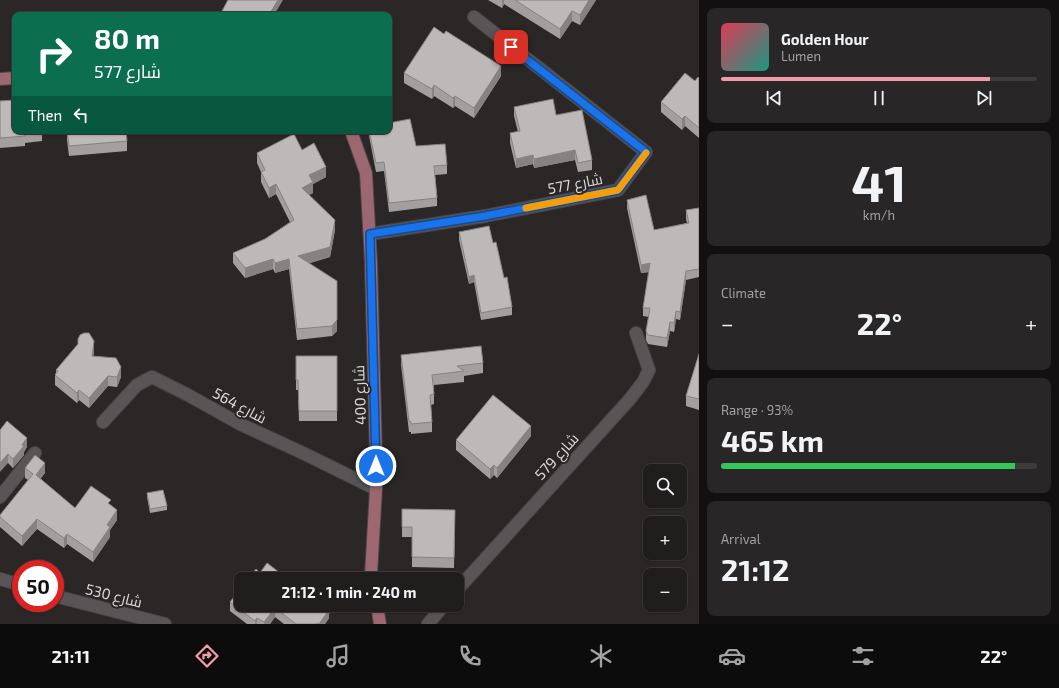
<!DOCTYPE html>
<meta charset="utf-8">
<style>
body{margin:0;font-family:"Exo 2",Cairo,sans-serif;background:#282626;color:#f1f3f6;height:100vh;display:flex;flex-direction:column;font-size:15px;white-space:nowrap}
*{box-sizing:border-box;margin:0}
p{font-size:13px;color:#a2a2a4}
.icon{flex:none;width:22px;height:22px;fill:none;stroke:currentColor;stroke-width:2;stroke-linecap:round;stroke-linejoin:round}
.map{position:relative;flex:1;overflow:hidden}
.side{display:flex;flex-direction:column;gap:8px;padding:8px;background:#121010;width:360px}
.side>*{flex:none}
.hud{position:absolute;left:12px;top:12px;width:380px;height:122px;border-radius:8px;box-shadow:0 1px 3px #0004,0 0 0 1px #3d3b3b;background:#0b6e4f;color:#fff;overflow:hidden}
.fabs{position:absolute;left:643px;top:464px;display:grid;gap:8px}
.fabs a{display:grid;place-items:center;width:44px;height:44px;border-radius:8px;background:#201d1d;box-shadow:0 1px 3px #0004,0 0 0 1px #3d3b3b;font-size:20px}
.speed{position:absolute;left:12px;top:560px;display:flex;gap:8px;font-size:20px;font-weight:700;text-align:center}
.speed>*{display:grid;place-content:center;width:52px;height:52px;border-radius:50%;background:#201d1d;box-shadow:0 1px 3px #0004,0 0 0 1px #3d3b3b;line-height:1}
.speed .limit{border:6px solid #d22;background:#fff;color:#111}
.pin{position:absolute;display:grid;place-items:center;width:34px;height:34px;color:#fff;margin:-17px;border-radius:8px;box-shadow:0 2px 6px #0006}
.me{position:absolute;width:44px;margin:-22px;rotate:0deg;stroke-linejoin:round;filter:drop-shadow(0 0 3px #0008)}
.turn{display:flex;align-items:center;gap:14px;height:84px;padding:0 16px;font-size:18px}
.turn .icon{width:52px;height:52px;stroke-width:2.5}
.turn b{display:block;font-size:28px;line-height:34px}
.then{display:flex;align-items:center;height:38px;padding:0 16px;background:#0003;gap:8px;font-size:15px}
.big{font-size:30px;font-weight:700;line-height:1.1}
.side .card{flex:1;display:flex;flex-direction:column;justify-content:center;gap:6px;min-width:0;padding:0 14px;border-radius:8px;background:#282626}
.side .dial{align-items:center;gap:0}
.dial b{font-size:52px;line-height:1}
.song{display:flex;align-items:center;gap:12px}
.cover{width:48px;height:48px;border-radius:6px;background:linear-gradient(135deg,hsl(350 70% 55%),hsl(170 70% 35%))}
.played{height:4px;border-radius:2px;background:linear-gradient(90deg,#f39aa8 85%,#3d3b3b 85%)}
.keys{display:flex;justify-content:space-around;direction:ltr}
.heat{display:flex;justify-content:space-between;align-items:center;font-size:22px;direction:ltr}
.charge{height:6px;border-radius:3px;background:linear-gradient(90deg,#34c759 93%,#3d3b3b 0)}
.trip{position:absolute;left:234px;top:572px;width:230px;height:40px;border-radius:8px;background:#201d1d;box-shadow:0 1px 3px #0004,0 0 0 1px #3d3b3b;font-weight:700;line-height:40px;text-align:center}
.tab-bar{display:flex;height:64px;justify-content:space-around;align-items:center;background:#0d0c0c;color:#a2a2a4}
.tab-bar .icon{width:28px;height:28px}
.tab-bar .selected{color:#f39aa8}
.tab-bar b{font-size:18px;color:#f1f3f6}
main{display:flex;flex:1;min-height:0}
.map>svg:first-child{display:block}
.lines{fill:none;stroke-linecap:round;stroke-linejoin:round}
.minor-casing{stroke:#484545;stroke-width:14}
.major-casing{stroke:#484545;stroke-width:14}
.minor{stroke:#595455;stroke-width:12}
.major{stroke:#9c6770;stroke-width:12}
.wall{fill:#a39f9f}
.shaded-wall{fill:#858282}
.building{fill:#beb9b9;stroke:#858282}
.route-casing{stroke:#114b97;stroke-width:10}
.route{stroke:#1a73e8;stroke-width:7}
.slow{stroke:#f59e0b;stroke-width:7}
.labels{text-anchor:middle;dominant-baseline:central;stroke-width:4;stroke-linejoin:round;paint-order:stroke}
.street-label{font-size:15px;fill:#dddada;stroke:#2b2727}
</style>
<main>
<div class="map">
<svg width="699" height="624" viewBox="0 0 699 624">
<rect width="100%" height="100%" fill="#2b2727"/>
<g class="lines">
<defs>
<g id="minor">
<polyline points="370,234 485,216 618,190 646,152 474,17"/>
<polyline points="103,422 137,385 152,377 188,395 240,424 305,454 376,489"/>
<polyline points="0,497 35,453"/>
<polyline points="0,579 21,585"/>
<polyline points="457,590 630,399 643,382 649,370 636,333"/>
<polyline points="55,596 165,624"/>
<polyline points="428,624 444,605"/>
</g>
<g id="major">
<polyline points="0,79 15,78"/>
<polyline points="351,131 366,173 371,262 376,456 376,489 371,574 372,579"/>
<polyline points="377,605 380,624"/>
</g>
</defs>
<!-- minor casing -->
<use href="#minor" class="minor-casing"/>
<!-- major casing -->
<use href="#major" class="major-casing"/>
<!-- minor -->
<use href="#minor" class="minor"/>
<!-- major -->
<use href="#major" class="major"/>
</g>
<!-- wall -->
<g class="wall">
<polygon points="488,0 596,0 580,25 572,21 560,39 504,4 502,8"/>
<polygon points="404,73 501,76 474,118 455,106 453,108 434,96 432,99 404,83"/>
<polygon points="699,78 699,138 685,126 682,130 661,112 661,102"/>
<polygon points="0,101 42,131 42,141 25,143 25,146 0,148"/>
<polygon points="514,107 556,115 592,160 592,170 578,172 575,160 534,168 533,164 516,168 510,143 510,133 518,132 514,116"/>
<polygon points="67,131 127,141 127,151 69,156 67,140"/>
<polygon points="369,131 389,131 416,146 447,165 447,174 435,175 437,198 437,206 389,212 384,171 376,172 369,136"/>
<polygon points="302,150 326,177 313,184 313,193 309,195 335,230 330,257 309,263 337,331 332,336 297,340 289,269 275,273 273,269 245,278 233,263 233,253 265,239 290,222 276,194 269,198 261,182 261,172 257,163 257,153"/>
<polygon points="627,200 654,230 687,223 686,219 686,210 699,208 699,277 686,280 680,320 676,319 674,332 670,331 667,347 648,344 646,340 646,331 649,317 643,316 643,308 649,272 641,273 627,208"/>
<polygon points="459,232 493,243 504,278 512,307 512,315 481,320 474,282 469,284 459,240"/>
<polygon points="94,352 93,356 121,377 117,387 108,386 89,408 79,400 77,403 55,385 55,375 56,373 56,370"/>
<polygon points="699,354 699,410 686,406 686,396"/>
<polygon points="401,355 483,363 483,373 464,376 464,382 434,385 434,404 431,405 432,422 432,432 411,434 411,432 409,432 401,365"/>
<polygon points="296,356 337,356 337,421 299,421 298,390 296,390"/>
<polygon points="0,430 27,447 24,452 24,455 13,468 8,463"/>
<polygon points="531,436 497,478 494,475 490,479 456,450 456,440"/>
<polygon points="25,468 45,473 40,479 75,508 111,505 117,520 110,530 110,537 93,562 67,544 64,548 37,529 22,546 0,527 0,515 28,480 25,478"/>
<polygon points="147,493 167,506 167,510 150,513 147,497"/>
<polygon points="402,509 455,510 454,568 412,567 412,537 402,537"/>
<polygon points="230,602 331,605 331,611 329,614 329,618 325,624 284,624 275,617 270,624 247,624 230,611"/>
</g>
<!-- shaded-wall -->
<g class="shaded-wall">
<polygon points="278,0 283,0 274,15 269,15"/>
<polygon points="502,0 504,0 504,4 502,8"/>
<polygon points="589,0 596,0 580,25 580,15"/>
<polygon points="572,11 572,21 560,39 560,29"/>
<polygon points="501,66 501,76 474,118 474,108"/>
<polygon points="434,85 434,96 432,99 432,89"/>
<polygon points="455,96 455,106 453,108 453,98"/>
<polygon points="685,116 685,126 682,130 682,119"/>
<polygon points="575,150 575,160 534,168 534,159"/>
<polygon points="533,155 533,164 516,168 516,159"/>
<polygon points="326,167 326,177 313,184 313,193 302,198 302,188 309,175"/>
<polygon points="276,184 276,194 269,198 269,188"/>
<polygon points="335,220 335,230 330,257 298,267 298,256"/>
<polygon points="273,259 273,269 245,278 245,268"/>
<polygon points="289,259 289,269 275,273 275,263"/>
<polygon points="650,263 650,272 641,273 641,265"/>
<polygon points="686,271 686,280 680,320 680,312"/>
<polygon points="474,275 474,282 469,284 469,277"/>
<polygon points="676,311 676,319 674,332 674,323"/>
<polygon points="337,320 337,331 332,336 332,326"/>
<polygon points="670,322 670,331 667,347 667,338"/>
<polygon points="94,341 94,352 92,366 92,356"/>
<polygon points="121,367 121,377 117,387 117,377"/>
<polygon points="108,376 108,386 89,408 89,398"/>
<polygon points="79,390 79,400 77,403 77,393"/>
<polygon points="531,426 531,436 497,478 497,468"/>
<polygon points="27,438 27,447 24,452 24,455 13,468 13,459 22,445"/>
<polygon points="8,454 8,463 0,472 0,463"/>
<polygon points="45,463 45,473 36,485 36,475"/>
<polygon points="494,465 494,475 490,479 490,469"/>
<polygon points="117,510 117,520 110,530 110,537 93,562 93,552 107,525"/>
<polygon points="37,519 37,529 22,546 22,536"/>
<polygon points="67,534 67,544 64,548 64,538"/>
<polygon points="329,605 331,605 331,611 329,614 329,618 325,624 319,624"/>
<polygon points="275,608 275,617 270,624 264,624 264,622"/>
<polygon points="257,618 257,624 255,624 255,621"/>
</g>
<!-- building -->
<g class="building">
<polygon points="228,0 278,0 269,15 225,15 221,13"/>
<polygon points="515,0 589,0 580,15 572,11 560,29"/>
<polygon points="434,27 444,34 446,31 501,66 474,108 455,96 453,98 434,85 432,89 404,73"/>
<polygon points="685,73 695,81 698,77 699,78 699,128 685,116 682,119 661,102"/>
<polygon points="553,99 556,115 582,110 592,160 578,163 575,150 534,159 533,155 516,159 510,133 520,131 514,107"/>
<polygon points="15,100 15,131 42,131 24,133 25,136 0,138 0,101"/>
<polygon points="410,119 416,146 445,144 447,165 434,166 437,198 389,203 384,162 376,163 369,131 389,131 389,123"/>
<polygon points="67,131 126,131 127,141 69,146"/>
<polygon points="294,134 302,150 314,143 326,167 309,175 313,182 302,188 335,220 330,247 298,256 337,281 337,320 332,326 297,329 289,259 275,263 273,259 245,268 233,253 265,239 294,220 276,184 269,188 261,172 265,170 257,153"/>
<polygon points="646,195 654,230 689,223 686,210 699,208 699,269 686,271 680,312 676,311 674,323 670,322 667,338 648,335 646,331 650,308 643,308 650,263 641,265 627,200"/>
<polygon points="489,226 493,243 496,242 504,278 507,277 512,307 481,313 474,275 469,277 459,232"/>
<polygon points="84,333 89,333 94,341 92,356 116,358 121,367 117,377 108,376 89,398 79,390 77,393 55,375 58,371 56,370 78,344 78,339 80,335"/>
<polygon points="481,346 483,363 457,366 464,371 432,375 434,394 430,395 432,422 411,424 411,422 409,421 401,355"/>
<polygon points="699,354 699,399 686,396"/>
<polygon points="296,356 337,356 337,411 299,411 298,380 296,380"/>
<polygon points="493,395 531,426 497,468 494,465 490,469 456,440"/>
<polygon points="7,421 27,438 22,445 24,446 13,459 8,454 0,463 0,430"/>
<polygon points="35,455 45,463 36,475 75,508 91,486 111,500 108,503 117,510 107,525 110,527 93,552 67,534 64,538 37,519 22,536 0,517 0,515 33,474 25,468"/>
<polygon points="163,490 167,506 150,509 147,493"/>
<polygon points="402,509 455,510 454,558 412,557 412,527 402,527"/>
<polygon points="267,563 288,579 248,579 256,569 260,573"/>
<polygon points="305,574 312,579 301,579"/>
<polygon points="241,588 241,605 329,605 327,608 329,610 319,624 317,623 316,624 296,624 275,608 264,622 257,618 255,621 230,602"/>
</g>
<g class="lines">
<defs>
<polyline id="route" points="376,466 370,234 485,216 618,190 646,152 511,47"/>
</defs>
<!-- route casing -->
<use href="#route" class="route-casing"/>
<!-- route -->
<use href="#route" class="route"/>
<!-- slow -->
<polyline class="slow" points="526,208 618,190 646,153"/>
</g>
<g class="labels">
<!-- street labels -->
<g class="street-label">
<text transform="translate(575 183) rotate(-11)">شارع 577</text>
<text transform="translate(359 395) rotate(-92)">شارع 400</text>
<text transform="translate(240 405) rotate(28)">شارع 564</text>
<text transform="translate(556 456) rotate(-48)">شارع 579</text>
<text transform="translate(114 595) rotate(14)">شارع 530</text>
</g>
</g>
</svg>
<div class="fabs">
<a><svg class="icon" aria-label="search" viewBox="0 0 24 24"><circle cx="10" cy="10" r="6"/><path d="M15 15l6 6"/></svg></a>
<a>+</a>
<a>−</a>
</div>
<div class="speed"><div class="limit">50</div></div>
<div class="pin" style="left:511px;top:47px;background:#d93025"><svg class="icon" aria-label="arrive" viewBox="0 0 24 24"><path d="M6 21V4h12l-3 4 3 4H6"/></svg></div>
<svg class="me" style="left:376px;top:466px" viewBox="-20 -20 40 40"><circle r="17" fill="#1a73e8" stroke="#fff" stroke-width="3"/><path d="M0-11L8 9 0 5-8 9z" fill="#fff"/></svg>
<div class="trip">21:12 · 1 min · 240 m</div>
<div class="hud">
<div class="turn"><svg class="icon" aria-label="right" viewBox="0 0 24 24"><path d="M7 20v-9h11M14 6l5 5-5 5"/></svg><div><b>80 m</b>شارع 577</div></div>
<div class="then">Then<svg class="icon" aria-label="left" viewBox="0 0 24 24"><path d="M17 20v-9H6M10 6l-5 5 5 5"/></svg></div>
</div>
</div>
<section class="side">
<div class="card">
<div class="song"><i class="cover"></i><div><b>Golden Hour</b><p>Lumen</p></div></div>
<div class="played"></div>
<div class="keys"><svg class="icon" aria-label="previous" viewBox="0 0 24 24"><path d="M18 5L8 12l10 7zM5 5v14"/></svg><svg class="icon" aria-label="pause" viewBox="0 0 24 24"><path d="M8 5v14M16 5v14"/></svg><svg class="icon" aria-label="next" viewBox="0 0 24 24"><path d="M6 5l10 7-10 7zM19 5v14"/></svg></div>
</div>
<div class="card dial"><b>41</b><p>km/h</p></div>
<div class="card"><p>Climate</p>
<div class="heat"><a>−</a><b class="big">22°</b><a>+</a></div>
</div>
<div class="card"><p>Range · 93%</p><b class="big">465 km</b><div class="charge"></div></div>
<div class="card"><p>Arrival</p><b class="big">21:12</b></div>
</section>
</main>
<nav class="tab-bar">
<b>21:11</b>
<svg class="icon selected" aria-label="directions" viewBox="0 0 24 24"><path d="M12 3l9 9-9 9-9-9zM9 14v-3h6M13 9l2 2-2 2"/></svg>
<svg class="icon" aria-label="music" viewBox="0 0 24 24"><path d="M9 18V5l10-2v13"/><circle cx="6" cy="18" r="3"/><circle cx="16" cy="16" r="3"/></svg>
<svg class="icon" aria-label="phone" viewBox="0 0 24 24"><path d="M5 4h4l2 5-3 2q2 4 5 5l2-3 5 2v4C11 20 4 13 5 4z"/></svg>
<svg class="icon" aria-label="climate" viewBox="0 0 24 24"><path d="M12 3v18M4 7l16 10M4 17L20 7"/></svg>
<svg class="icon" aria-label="car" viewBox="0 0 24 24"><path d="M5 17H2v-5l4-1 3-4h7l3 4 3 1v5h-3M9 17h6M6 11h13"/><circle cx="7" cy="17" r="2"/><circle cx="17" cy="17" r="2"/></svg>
<svg class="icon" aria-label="filters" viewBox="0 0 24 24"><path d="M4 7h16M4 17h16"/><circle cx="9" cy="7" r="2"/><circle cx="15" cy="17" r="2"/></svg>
<b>22°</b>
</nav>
